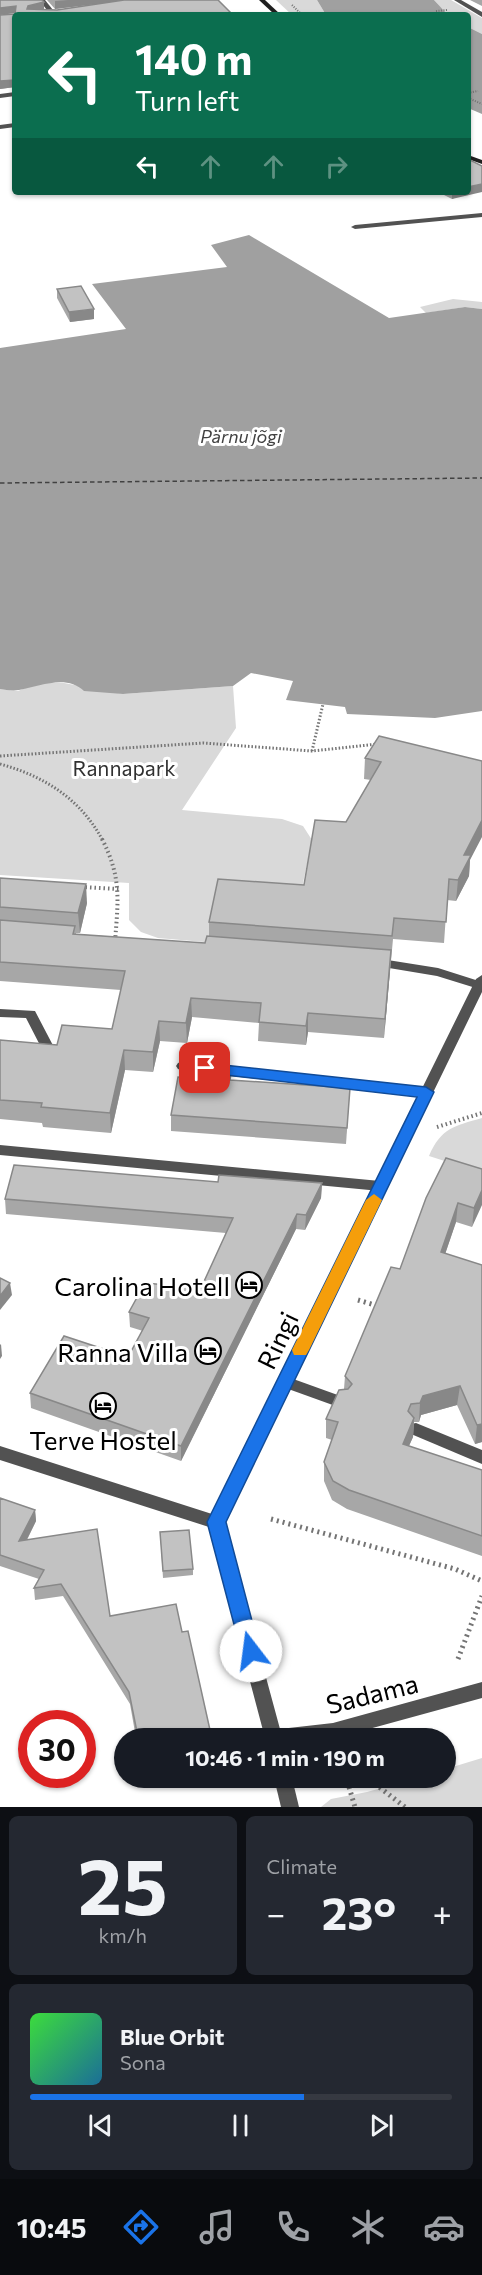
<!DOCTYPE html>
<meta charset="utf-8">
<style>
body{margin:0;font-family:Commissioner,sans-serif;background:#242831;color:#f1f3f6;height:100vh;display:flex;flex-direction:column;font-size:22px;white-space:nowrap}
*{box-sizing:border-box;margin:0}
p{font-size:20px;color:#9ea1a6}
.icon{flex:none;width:33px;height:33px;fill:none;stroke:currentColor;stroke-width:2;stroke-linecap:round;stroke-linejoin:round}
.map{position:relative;height:1807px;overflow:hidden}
.drawer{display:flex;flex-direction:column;gap:9px;padding:9px;background:#0d0f14;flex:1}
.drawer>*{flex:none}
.top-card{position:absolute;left:12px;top:12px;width:459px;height:183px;border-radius:6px;box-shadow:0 2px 4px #0004;background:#0b6e4f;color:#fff;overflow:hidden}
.speed{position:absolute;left:18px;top:1710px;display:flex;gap:12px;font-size:30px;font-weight:700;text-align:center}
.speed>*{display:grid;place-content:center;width:78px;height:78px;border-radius:50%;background:#171b24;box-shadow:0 2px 4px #0004;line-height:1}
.speed .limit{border:9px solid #d22;background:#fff;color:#111}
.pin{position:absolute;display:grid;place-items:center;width:51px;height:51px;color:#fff;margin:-26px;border-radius:12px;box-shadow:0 3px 9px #0006}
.me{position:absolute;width:66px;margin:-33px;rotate:345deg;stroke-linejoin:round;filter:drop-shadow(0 0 4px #0008)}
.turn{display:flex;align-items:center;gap:21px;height:126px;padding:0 24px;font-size:27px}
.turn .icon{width:78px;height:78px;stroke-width:2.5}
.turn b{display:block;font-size:42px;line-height:51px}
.lanes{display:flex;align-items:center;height:57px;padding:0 24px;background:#0003;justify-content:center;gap:30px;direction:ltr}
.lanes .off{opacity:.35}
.big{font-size:45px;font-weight:700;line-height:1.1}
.drawer .tile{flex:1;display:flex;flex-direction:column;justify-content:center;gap:9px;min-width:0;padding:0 21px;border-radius:9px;background:#242831}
.drawer .dial{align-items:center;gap:0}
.dial b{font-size:78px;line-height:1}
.song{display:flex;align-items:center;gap:18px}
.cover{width:72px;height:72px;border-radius:9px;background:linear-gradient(135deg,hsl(120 70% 55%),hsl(200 70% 35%))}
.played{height:6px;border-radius:3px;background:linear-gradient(90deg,#1a73e8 65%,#363941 65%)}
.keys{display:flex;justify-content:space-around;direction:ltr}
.heat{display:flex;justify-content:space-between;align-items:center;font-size:33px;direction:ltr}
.drawer .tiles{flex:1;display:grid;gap:9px;grid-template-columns:1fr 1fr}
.tile:last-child{grid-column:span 2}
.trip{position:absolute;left:114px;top:1728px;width:342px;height:60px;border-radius:30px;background:#171b24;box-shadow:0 2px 4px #0004;font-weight:700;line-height:60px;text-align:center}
.tab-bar{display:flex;height:96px;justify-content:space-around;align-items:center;background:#090b0e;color:#9ea1a6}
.tab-bar .icon{width:42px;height:42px}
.tab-bar .on{color:#1a73e8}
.tab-bar b{font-size:27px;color:#f1f3f6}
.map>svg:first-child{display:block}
.green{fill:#d9d9d9}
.water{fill:#a0a0a0}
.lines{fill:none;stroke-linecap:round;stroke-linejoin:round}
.ferry{stroke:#414141;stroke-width:1.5;stroke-dasharray:4.5 3;stroke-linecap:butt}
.path-far3{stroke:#747474;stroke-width:2;stroke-dasharray:1 1.5;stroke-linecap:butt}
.path-far2{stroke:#747474;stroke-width:3;stroke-dasharray:1.5 2;stroke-linecap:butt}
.path-far1{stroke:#747474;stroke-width:4;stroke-dasharray:1.5 3;stroke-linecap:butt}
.path{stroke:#747474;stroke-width:5;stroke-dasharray:2 4;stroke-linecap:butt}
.service{fill:#525252;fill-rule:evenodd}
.minor{fill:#525252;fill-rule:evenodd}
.secondary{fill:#1f1f1f;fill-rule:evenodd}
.wall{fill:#a7a7a7}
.shaded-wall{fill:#888}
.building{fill:#c2c2c2;stroke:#888;stroke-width:1.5}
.route{fill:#1a73e8;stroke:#114b97;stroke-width:1.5}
.slow{fill:#f59e0b}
.labels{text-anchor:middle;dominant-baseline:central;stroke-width:6;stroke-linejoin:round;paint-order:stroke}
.far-water-label{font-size:18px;font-style:italic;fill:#414141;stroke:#fff}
.park-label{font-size:21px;fill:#303030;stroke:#fff}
.near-poi-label{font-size:26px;fill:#000;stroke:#fff;text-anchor:end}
.near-street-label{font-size:26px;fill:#000;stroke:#fff}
</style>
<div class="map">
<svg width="482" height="1807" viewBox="0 0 482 1807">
<rect width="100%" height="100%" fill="#fff"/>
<!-- green -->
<g class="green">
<polygon points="276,0 317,0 326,15 292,15"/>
<polygon points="434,0 451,0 482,18 482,34 468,27 468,15 448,15"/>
<polygon points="453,299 482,302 482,309 465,307 426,313 420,307"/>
<polygon points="38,683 64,683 123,694 233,686 236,728 182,810 282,819 303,826 312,840 299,902 366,956 158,938 141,932 129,920 129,883 0,875 0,689 18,691"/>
<path d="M482 1118V1173L429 1156C441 1128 454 1126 482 1118Z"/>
<polygon points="482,1758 482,1807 321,1807 331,1799 367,1792 417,1778 446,1778 446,1769"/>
</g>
<!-- water -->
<g class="water">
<polygon points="317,0 434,0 448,15 326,15"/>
<polygon points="468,27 482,34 482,114 468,108"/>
<path d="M249 235 389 318 465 307 482 309V711L435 718 347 714 345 707 286 700 293 681 251 673 233 686 123 694 84 691C67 674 40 686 19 690 13 691 6 690 0 689V348L126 329 92 284 227 267 211 245Z"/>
</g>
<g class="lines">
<!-- ferry -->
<polyline class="ferry" points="0,483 482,478"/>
<!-- path-far3 -->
<g class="path-far3">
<polyline points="292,5 302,15"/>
<polyline points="436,11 447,10"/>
<polyline points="468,93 478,91"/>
<polyline points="468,98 482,104"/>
</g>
<!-- path-far2 -->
<g class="path-far2">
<polyline points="312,751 323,704"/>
<polyline points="0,756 203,743 312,751 378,744"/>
<path d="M0 764C44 776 81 799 103 841"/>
</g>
<!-- path-far1 -->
<g class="path-far1">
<path d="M102 839C122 878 118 901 115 942"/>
<polyline points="81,887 119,889"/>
<polyline points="437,1127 482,1113"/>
</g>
<!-- path -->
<g class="path">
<polyline points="358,1300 378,1306"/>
<polyline points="271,1519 455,1569 482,1581"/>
<polyline points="458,1659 482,1596"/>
<polyline points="370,1780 405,1807"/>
<polyline points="349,1787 355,1807"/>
</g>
<!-- service -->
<g class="service">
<polygon points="482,213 482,217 355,229 351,227 355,225"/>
<polygon points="375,958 438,968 482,982 482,988 479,989 437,976 371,965 369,962"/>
<path d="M0 1009 35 1011 58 1055C54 1061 48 1062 42 1060L40 1057 44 1053 26 1018 0 1017Z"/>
<polygon points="183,1061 426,1087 431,1089 433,1092 431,1095 426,1097 183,1071 178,1069 176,1066 178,1063"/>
<polygon points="0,1145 380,1181 385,1182 387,1186 385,1190 380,1191 0,1155"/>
<polygon points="285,1376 346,1398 349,1402 346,1406 341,1408 280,1386 277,1382 280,1378"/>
<polygon points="416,1423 482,1450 482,1464 411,1434 408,1429 411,1424"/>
</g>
<!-- minor -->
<g class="minor">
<polygon points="39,0 45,0 57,15 51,15"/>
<polygon points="454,0 461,0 482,12 482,17"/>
<polygon points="15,92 15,96 0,98 0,94"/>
<polygon points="15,123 15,127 0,129 0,125"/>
<polygon points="482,975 482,992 224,1522 280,1729 333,1723 482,1682 482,1698 336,1738 265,1738 209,1527 0,1460 0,1446 212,1514 476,979"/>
<polygon points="274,1778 292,1778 299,1807 281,1807"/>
</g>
<!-- secondary -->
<g class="secondary">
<polygon points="259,0 265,0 281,15 275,15"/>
<polygon points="468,155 482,160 482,164 468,159"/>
</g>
</g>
<!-- wall -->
<g class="wall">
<polygon points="47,0 218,0 15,15 15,87 0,89 0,15 15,14 44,2 44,10 57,10 101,3 55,9"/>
<polygon points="470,0 482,0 482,6"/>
<polygon points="438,192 468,192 452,199"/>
<polygon points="57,289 94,319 70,322 57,298"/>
<polygon points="379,736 470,860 469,876 456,901 447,900 444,943 393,939 384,1038 308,1032 306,1045 258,1041 259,1023 192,1017 187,1043 160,1041 153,1072 125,1070 111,1133 43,1127 42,1123 0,1119 0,1040 57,1045 112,1029 121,990 0,981 0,878 87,903 80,933 76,933 76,934 205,943 209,936 209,922 304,885 346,822 371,780 364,779 365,758"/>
<polygon points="205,1079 231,1080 350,1088 346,1144 171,1131 171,1115"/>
<polygon points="482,1169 472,1227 456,1222 445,1254 482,1442 475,1444 457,1405 421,1415 419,1422 414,1422 413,1437 409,1446 482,1470 482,1556 347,1509 332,1500 324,1481 324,1462 332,1440 326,1438 326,1419 344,1389 345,1376 400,1269"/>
<polygon points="218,1182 322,1183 321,1198 305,1230 296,1229 181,1461 31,1408 30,1393 128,1357 143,1331 130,1327 129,1312 201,1288 226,1233 6,1214 5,1199"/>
<polygon points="0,1498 35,1510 36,1521 27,1540 110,1616 182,1632 210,1730 210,1738 136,1738 130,1704 63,1596 35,1600 34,1588 39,1579 0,1566"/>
<polygon points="160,1532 193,1569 193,1575 163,1578"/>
</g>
<!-- shaded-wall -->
<g class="shaded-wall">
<polygon points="68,0 131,0 55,9 55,1"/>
<polygon points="44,2 44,10 27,9 28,6"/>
<polygon points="16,6 16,13 0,15 0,8"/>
<polygon points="15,80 15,87 0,89 0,81"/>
<polygon points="482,184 482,192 452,199 452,192 468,192 468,187"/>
<polygon points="94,309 94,319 70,322 69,312"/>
<polygon points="482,820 482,837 470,860 469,876 456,901 458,880 464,855"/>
<polygon points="86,884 87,903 80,933 78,913"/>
<polygon points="391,950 390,970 384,1038 385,1019"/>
<polygon points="191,998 192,1017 187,1043 186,1023"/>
<polygon points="308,1013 308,1032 306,1045 306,1026"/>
<polygon points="159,1021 160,1041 153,1072 153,1052"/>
<polygon points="124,1050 125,1070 111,1133 110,1113"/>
<polygon points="322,1183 321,1198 305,1230 306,1215"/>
<polygon points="482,1190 482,1205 472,1227 474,1208"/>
<polygon points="458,1203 456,1222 439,1272 441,1252"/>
<polygon points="297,1214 296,1229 181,1461 181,1446"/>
<polygon points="10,1283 12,1295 0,1310 0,1296"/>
<polygon points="1,1344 2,1356 0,1359 0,1345"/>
<polygon points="460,1386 457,1405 421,1415 419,1422 420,1403 423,1396"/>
<polygon points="414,1418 413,1437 401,1463 403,1444"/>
<polygon points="482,1424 482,1442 475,1444 477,1425"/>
<polygon points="35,1510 36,1521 20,1553 19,1541"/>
<polygon points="210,1730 210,1738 167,1738"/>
<polygon points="155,1733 155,1738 138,1738 138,1737"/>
</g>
<!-- building -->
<g class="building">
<polygon points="0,0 42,0 44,2 28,6 27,9 57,10 124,0 218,0 233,15 15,15 15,80 0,81 0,15 15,14 16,6 0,8"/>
<polygon points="468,159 482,166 482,184 468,187"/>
<polygon points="81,286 94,309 69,312 57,289"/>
<polygon points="379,736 482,761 482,820 464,855 471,855 458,880 449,879 446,922 394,918 392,936 209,922 218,879 304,885 315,820 346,822 381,762 365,758"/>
<polygon points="0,878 86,884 78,913 0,907"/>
<polygon points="0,920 75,926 73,934 205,943 207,936 391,950 385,1019 308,1013 306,1026 259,1022 261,1003 191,998 186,1023 159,1021 153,1052 124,1050 110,1113 41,1107 42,1103 0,1100 0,1040 57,1045 62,1025 112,1029 125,971 0,962"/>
<polygon points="206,1071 231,1073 230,1080 350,1088 347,1128 171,1115 178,1077 205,1079"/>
<polygon points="446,1158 482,1169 482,1190 474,1208 458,1203 441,1252 482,1265 482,1424 477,1425 460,1386 423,1396 420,1403 411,1404 408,1411 414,1418 403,1444 482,1470 482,1536 349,1490 333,1481 324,1462 338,1422 326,1419 339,1390 348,1389 352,1384 345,1376 391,1267 400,1269 426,1198"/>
<polygon points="14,1165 218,1182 219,1175 322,1183 306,1215 297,1214 181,1446 30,1393 64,1336 128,1357 149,1318 129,1312 145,1283 201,1288 233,1218 5,1199"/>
<polygon points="0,1278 10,1283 0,1296"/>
<polygon points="0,1498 35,1510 19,1541 97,1529 110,1616 176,1604 182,1632 188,1631 210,1730 167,1738 158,1738 155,1733 138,1737 129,1692 61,1584 34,1588 44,1570 0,1555"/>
<polygon points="189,1530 193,1569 163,1571 160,1532"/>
</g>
<!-- route -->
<polygon class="route" points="205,1063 426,1087 434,1092 226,1522 260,1651 258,1658 251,1660 244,1658 241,1651 207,1522 417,1097 199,1072 197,1068"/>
<!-- slow -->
<polygon class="slow" points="374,1194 382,1200 309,1350 306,1355 294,1355 292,1350 366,1200"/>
<!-- icons -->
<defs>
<symbol id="hotel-ring" viewBox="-11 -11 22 22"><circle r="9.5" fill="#fff" stroke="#000" stroke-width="1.5"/><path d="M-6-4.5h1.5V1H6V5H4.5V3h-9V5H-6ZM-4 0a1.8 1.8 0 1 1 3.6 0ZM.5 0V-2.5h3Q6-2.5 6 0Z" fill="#000"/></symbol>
</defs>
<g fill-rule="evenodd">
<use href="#hotel-ring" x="234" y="1270" width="30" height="30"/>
<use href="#hotel-ring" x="193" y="1336" width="30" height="30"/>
<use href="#hotel-ring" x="88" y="1391" width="30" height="30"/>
</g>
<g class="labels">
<!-- far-water labels -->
<g class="far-water-label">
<text x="241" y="436">Pärnu jõgi</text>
</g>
<!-- park labels -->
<g class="park-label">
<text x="124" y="767">Rannapark</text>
</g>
<!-- near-poi labels -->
<g class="near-poi-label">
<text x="230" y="1285">Carolina Hotell</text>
<text x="188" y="1351">Ranna Villa</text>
<text x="103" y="1439" text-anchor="middle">Terve Hostel</text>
</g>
<!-- near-street labels -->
<g class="near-street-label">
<text transform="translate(277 1340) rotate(-64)">Ringi</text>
<text transform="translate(372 1693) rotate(-14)">Sadama</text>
</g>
</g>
</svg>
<div class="speed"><div class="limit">30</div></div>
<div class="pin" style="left:205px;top:1068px;background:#d93025"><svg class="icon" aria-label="arrive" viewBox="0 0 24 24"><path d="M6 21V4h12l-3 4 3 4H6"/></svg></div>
<svg class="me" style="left:251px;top:1651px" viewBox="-20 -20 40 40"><circle r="19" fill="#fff"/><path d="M0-13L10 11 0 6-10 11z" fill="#1a73e8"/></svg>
<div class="trip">10:46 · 1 min · 190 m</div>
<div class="top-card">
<div class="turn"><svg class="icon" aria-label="left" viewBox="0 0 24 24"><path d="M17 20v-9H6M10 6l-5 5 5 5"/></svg><div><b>140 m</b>Turn left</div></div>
<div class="lanes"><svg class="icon" aria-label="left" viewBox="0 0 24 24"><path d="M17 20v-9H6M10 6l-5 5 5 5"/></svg><svg class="icon off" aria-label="ahead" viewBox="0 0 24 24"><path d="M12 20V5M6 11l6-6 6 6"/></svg><svg class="icon off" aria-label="ahead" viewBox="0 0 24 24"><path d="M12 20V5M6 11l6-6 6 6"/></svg><svg class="icon off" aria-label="right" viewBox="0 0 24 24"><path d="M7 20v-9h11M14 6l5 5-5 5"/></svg></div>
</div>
</div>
<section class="drawer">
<div class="tiles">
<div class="tile dial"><b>25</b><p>km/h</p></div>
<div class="tile"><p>Climate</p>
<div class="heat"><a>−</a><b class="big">23°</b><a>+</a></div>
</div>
<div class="tile">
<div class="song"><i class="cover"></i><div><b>Blue Orbit</b><p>Sona</p></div></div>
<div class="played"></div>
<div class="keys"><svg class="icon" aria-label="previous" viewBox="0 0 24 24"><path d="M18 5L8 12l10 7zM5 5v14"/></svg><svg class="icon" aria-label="pause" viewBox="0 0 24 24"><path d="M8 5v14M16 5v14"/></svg><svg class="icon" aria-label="next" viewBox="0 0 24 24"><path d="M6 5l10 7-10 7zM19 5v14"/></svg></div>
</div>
</div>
</section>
<nav class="tab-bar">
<b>10:45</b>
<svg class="icon on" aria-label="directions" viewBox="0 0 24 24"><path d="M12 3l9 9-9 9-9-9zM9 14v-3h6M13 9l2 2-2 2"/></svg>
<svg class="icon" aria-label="music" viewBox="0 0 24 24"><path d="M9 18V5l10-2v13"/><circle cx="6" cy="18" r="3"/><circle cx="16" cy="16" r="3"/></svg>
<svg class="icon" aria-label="phone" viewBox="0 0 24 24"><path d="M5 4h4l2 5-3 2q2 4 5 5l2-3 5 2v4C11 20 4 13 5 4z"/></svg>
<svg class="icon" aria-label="climate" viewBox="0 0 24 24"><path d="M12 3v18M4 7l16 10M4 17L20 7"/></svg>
<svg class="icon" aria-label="car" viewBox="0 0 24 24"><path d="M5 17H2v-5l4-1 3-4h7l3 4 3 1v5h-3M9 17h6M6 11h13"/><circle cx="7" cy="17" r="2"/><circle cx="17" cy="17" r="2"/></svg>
</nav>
